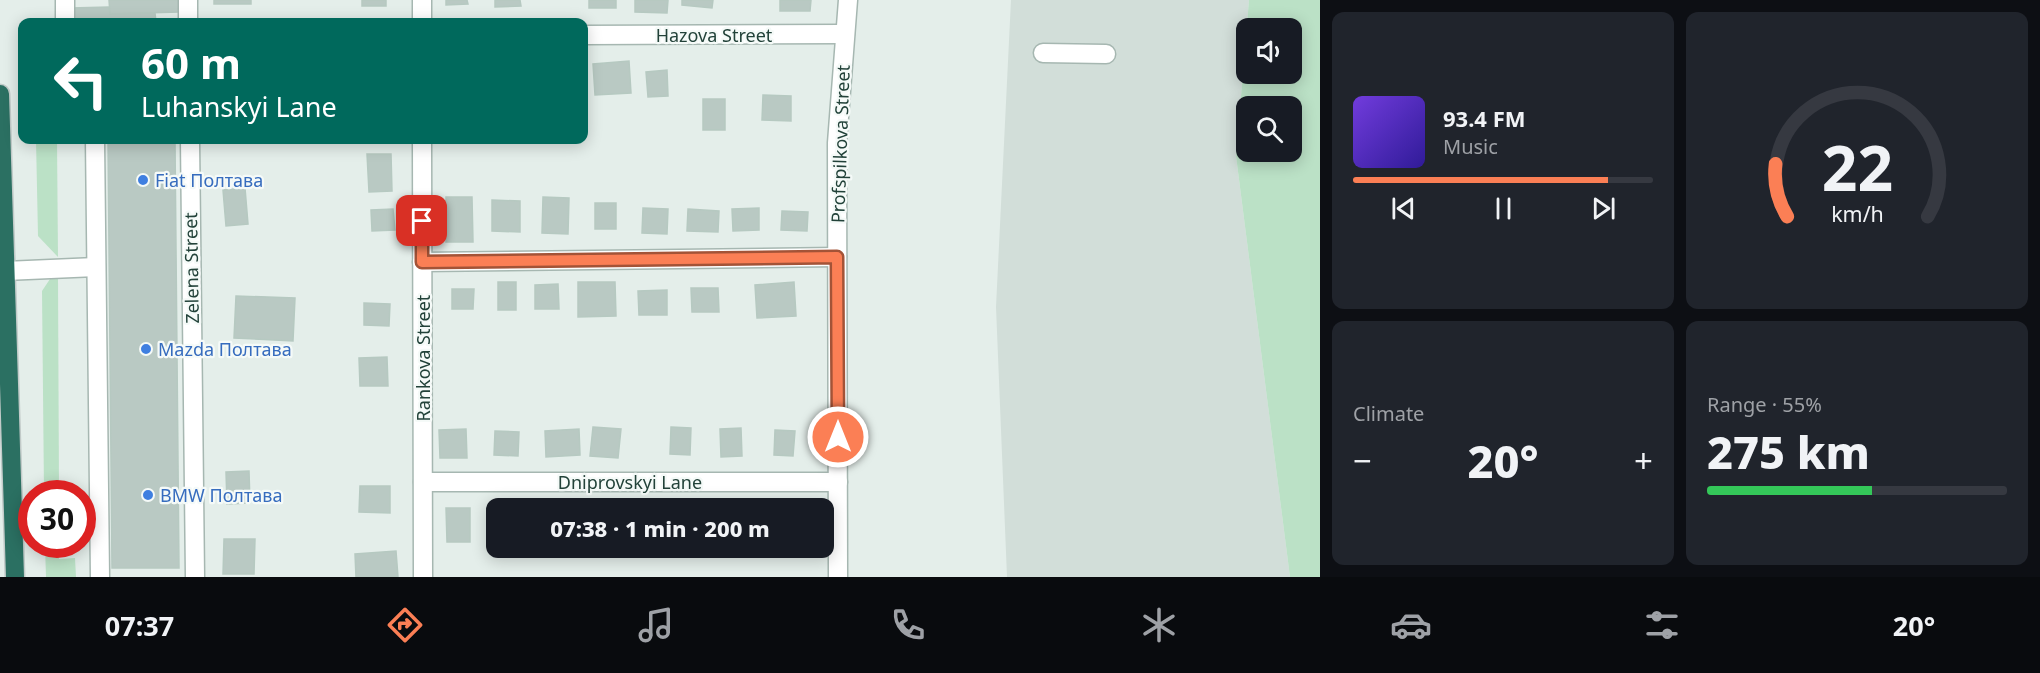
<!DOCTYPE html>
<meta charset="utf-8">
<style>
body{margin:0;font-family:"Noto Sans",sans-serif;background:#20242c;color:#f1f3f6;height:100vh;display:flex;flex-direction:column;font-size:22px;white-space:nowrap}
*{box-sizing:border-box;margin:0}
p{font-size:20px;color:#9ea1a6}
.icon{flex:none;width:33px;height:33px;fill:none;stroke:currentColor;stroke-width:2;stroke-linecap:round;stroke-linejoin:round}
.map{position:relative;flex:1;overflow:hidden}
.side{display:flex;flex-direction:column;gap:12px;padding:12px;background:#0d0f14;width:720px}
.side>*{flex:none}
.banner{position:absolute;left:18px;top:18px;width:570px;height:126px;border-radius:12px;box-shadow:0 3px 15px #0003;background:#00695c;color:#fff;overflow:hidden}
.tools{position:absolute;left:1236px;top:18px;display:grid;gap:12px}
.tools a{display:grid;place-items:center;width:66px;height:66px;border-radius:12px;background:#171b24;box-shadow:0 3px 15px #0003;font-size:30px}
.speed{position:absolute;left:18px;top:480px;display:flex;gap:12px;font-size:30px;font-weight:700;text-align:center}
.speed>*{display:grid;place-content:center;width:78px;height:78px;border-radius:50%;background:#171b24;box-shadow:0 3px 15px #0003;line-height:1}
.speed .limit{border:9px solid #d22;background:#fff;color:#111}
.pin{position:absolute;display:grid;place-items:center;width:51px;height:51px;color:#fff;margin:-26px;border-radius:12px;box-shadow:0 3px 9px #0006}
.me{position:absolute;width:66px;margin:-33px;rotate:0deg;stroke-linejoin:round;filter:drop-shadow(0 0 4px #0008)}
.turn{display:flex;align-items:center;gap:21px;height:126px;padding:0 24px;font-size:27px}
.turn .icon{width:78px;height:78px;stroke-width:2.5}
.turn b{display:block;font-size:42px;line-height:51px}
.big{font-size:45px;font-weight:800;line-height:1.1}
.side .widget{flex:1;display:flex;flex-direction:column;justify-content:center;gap:9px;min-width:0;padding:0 21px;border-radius:12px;background:#20242c}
.side .dial{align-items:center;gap:0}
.dial svg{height:156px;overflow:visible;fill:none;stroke:#363941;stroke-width:7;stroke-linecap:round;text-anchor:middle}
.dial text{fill:#f1f3f6;stroke:none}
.song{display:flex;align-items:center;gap:18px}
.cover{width:72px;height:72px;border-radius:9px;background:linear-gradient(135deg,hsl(260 70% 55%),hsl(250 70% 35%))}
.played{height:6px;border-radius:3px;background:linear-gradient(90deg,#fb7f55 85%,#363941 85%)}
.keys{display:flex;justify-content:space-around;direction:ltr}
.heat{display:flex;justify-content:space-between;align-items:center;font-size:33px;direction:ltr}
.charge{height:9px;border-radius:4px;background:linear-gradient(90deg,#34c759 55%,#363941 0)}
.side .tiles{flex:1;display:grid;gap:12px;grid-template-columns:repeat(2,1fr)}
.trip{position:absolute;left:486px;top:498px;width:348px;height:60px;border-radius:12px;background:#171b24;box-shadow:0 3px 15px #0003;font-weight:800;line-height:60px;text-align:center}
.dock{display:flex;height:96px;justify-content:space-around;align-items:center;background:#090b0e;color:#9ea1a6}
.dock .icon{width:42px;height:42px}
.dock .active{color:#fb7f55}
.dock b{font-size:27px;color:#f1f3f6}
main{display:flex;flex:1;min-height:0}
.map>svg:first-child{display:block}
.built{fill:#d2ded9}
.green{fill:#bbe1c6;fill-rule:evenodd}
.building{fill:#b9c9c3;stroke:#b6c9c1;stroke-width:1.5}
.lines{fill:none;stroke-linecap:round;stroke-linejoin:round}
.minor-casing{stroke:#a6b7b1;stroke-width:21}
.highway-casing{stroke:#c1cac8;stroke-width:21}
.minor{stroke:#fff;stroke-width:18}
.highway{stroke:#2b7062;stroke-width:18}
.route-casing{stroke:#a35337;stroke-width:15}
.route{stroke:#fb7f55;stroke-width:10}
.shop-dot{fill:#3f7fe0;stroke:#f5faf8;stroke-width:2}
.labels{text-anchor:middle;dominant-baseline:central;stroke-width:4.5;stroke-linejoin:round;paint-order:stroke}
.street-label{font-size:18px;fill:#224239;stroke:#f5faf8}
.shop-label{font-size:18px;fill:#366cbe;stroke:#f5faf8;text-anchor:start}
</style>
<main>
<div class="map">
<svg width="1320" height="577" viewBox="0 0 1320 577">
<rect width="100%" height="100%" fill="#e4eeea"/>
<!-- built -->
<polygon class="built" points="1011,0 1249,0 1236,156 1290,577 1007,577 996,307"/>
<!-- green -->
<g class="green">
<path d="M1249 0H1320V577H1290L1236 156ZM1246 28H1292V74H1246ZM1292 106V152H1246V106Z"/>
<polygon points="36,140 57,140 58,257 38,236"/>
<polygon points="58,277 59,493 44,493 42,291 50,279"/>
<polygon points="45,545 59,545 59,559 75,558 76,577 46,577"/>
</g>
<!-- building -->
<g class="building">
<polygon points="109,0 179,0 179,12 110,14"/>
<rect x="214" y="0" width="37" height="4"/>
<rect x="362" y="0" width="24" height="6"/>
<polygon points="446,0 467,0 468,4 446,5"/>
<polygon points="495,0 520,0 521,6 495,7"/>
<rect x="589" y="0" width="27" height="8"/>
<polygon points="635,0 668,0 667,13 635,12"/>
<polygon points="682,0 713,0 712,8 682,5"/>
<polygon points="780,0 811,0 810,11 780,11"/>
<polygon points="109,7 110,14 155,13 156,22 71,22 71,8"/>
<polygon points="629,61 631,93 595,95 593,64"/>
<polygon points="667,70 668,96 648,97 646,72"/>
<polygon points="763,95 791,96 791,121 762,120"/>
<rect x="703" y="99" width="22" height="31"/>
<polygon points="108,140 175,140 179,568 112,568"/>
<polygon points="367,154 391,154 392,191 369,192"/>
<polygon points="245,188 248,224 226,226 223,190"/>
<polygon points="446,197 472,197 473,242 446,242"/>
<polygon points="543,197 569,198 568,234 542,233"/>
<polygon points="492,200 520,201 520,232 492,231"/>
<rect x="595" y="203" width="21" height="26"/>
<polygon points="643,208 668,209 667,234 642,233"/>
<polygon points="759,208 759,230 733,231 732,209"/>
<polygon points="393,209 395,230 372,231 371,210"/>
<polygon points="688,209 719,211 718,232 687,231"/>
<polygon points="782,211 808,212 807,231 781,230"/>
<rect x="498" y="282" width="18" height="28"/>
<polygon points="578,282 615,282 616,316 578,317"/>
<polygon points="794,282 796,316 757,318 755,285"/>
<polygon points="558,284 559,309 535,309 535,285"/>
<polygon points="691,288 718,288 719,312 692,312"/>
<polygon points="452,289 474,289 473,309 452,309"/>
<polygon points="667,290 667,315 639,315 638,291"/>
<polygon points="236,296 295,298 293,341 234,338"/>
<polygon points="364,303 390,304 389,326 364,325"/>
<polygon points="387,357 388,386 360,386 359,358"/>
<polygon points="593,427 621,429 618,458 590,456"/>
<polygon points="671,427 691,428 690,455 670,454"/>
<polygon points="741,428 742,456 721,457 720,429"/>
<polygon points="466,429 467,458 440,458 439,430"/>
<polygon points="579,429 580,455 546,457 545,431"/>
<polygon points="775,430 795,431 793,456 774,455"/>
<polygon points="495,431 519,432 518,456 494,455"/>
<polygon points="249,471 250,503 227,504 226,472"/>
<polygon points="360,486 390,486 390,513 359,512"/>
<polygon points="446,508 470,508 470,542 447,542"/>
<polygon points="224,539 255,539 254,574 223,574"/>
<polygon points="396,551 398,577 356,577 355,554"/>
</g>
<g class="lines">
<defs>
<g id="minor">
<polyline points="65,0 65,22"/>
<polyline points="188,0 188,22"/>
<polyline points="422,0 422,22"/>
<polyline points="584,35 845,34"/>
<polyline points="1043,53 1106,54"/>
<polyline points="95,140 100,577"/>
<polyline points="190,140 195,577"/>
<polyline points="422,140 423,577"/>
<polyline points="422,262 837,257"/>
<polyline points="5,271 96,267"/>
<polyline points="423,482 838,482"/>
<polyline points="838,577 837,143 848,0"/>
</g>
<polyline id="highway" points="0,94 15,577"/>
</defs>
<!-- minor casing -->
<use href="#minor" class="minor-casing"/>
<!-- highway casing -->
<use href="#highway" class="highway-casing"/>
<!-- minor -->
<use href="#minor" class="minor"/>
<!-- highway -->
<use href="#highway" class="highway"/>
</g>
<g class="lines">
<defs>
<polyline id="route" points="422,221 422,262 837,257 838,437"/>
</defs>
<!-- route casing -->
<use href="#route" class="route-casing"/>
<!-- route -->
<use href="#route" class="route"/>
</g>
<!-- markers -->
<g class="shop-dot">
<circle cx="143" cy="180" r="6"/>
<circle cx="146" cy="349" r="6"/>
<circle cx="148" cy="495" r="6"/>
</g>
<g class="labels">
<!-- street labels -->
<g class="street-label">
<text x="714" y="35">Hazova Street</text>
<text transform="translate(840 144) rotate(-88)">Profspilkova Street</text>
<text transform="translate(191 268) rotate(-91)">Zelena Street</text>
<text transform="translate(423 358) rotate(-90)">Rankova Street</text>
<text x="630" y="482">Dniprovskyi Lane</text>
</g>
<!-- shop labels -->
<g class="shop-label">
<text x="155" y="180">Fiat Полтава</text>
<text x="158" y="349">Mazda Полтава</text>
<text x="160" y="495">BMW Полтава</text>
</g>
</g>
</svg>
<div class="tools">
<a><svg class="icon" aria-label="sound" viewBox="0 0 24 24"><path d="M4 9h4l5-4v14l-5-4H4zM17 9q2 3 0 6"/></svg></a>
<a><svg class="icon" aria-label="search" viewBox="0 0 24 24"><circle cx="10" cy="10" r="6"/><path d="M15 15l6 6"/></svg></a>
</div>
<div class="speed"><div class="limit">30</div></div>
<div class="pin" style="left:422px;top:221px;background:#d93025"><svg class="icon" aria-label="arrive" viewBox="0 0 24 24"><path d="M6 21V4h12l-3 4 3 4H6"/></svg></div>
<svg class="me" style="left:838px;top:437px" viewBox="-20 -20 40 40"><circle r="17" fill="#fb7f55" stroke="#fff" stroke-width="3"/><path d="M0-11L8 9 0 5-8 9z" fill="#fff"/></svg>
<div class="trip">07:38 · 1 min · 200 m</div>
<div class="banner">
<div class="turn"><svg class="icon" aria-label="left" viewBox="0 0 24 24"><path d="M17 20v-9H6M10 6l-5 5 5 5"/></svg><div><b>60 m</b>Luhanskyi Lane</div></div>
</div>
</div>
<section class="side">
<div class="tiles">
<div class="widget">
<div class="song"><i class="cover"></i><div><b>93.4 FM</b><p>Music</p></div></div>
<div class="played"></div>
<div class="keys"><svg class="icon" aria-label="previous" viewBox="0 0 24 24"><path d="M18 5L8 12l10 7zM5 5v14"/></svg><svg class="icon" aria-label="pause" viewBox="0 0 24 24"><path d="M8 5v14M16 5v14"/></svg><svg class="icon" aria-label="next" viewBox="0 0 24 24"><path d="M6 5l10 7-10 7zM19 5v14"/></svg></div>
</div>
<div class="widget dial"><svg viewBox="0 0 100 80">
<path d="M14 69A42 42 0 1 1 86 69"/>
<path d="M14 69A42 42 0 0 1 8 42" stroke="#fb7f55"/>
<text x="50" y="56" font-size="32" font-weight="700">22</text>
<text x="50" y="72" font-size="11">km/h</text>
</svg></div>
<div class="widget"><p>Climate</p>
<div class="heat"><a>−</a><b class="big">20°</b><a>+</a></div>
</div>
<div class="widget"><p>Range · 55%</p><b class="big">275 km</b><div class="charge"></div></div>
</div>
</section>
</main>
<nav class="dock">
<b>07:37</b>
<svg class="icon active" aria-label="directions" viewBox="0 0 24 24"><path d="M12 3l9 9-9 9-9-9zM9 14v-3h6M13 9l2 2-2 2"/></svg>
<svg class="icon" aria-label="music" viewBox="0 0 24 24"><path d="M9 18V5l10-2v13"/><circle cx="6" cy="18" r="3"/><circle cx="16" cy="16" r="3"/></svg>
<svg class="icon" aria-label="phone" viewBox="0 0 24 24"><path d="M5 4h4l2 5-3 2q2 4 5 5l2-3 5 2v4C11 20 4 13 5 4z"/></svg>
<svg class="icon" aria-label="climate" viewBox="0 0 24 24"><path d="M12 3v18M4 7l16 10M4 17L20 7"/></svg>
<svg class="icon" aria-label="car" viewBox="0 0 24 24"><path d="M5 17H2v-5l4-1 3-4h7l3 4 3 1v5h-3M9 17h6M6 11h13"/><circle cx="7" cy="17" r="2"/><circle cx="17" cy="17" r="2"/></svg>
<svg class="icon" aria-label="filters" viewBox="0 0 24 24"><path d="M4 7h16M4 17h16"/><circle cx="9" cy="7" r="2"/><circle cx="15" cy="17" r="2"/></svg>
<b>20°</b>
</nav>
